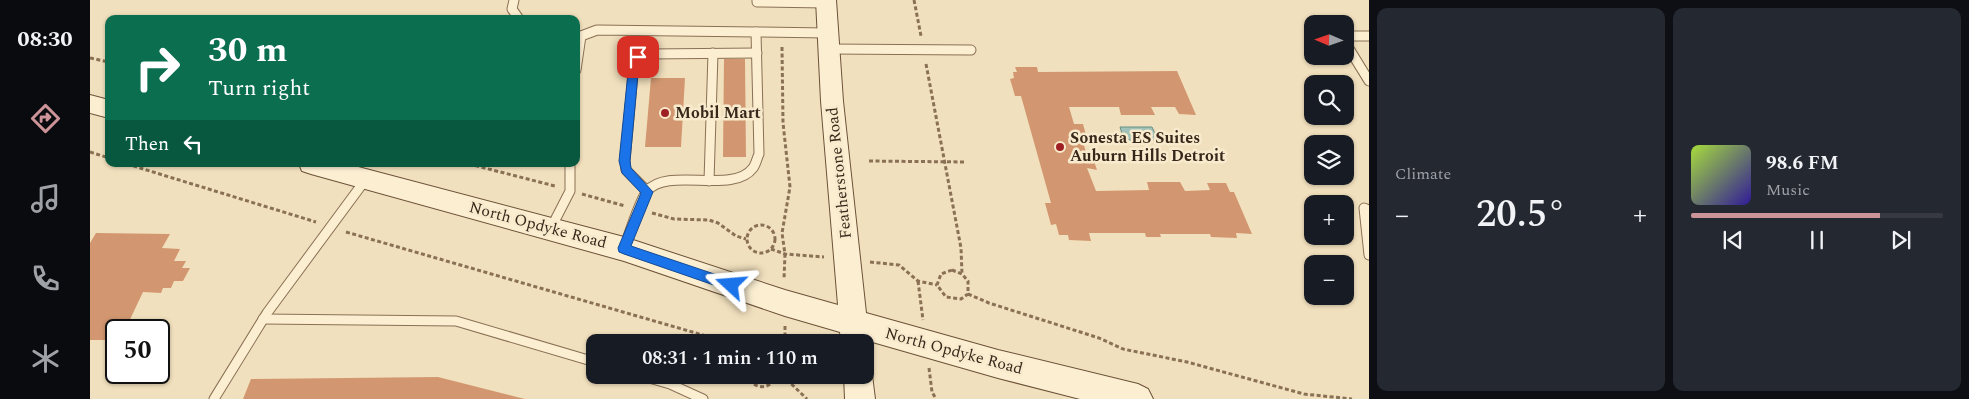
<!DOCTYPE html>
<meta charset="utf-8">
<style>
body{margin:0;font-family:Spectral,serif;background:#242831;color:#f1f3f6;height:100vh;display:flex;flex-direction:column;font-size:19px;white-space:nowrap}
*{box-sizing:border-box;margin:0}
p{font-size:16px;color:#9ea1a6}
.icon{flex:none;width:28px;height:28px;fill:none;stroke:currentColor;stroke-width:2;stroke-linecap:round;stroke-linejoin:round}
.map{position:relative;flex:1;overflow:hidden}
.sheet{display:flex;flex-direction:column;gap:8px;padding:8px;background:#0d0f14;width:600px}
.sheet>*{flex:none}
.guide{position:absolute;left:15px;top:15px;width:475px;height:152px;border-radius:10px;box-shadow:0 1px 4px #0004;background:#0b6e4f;color:#fff;overflow:hidden}
.needle{width:32px;rotate:272deg}
.tools{position:absolute;left:1214px;top:15px;display:grid;gap:10px}
.tools a{display:grid;place-items:center;width:50px;height:50px;border-radius:10px;background:#171b24;box-shadow:0 1px 4px #0004;font-size:25px}
.speed{position:absolute;left:15px;top:319px;display:flex;gap:10px;font-size:25px;font-weight:700;text-align:center}
.speed>*{display:grid;place-content:center;width:65px;height:65px;border-radius:50%;background:#171b24;box-shadow:0 1px 4px #0004;line-height:1}
.speed .limit{border:2px solid #111;border-radius:8px;background:#fff;color:#111}
.pin{position:absolute;display:grid;place-items:center;width:42px;height:42px;color:#fff;margin:-21px;border-radius:10px;box-shadow:0 2px 8px #0006}
.me{position:absolute;width:55px;margin:-28px;rotate:289deg;stroke-linejoin:round;filter:drop-shadow(0 0 4px #0008)}
.turn{display:flex;align-items:center;gap:18px;height:105px;padding:0 20px;font-size:22px}
.turn .icon{width:65px;height:65px;stroke-width:2.5}
.turn b{display:block;font-size:35px;line-height:42px}
.then{display:flex;align-items:center;height:48px;padding:0 20px;background:#0003;gap:10px;font-size:19px}
.big{font-size:38px;font-weight:600;line-height:1.1}
.sheet .widget{flex:1;display:flex;flex-direction:column;justify-content:center;gap:8px;min-width:0;padding:0 18px;border-radius:10px;background:#242831}
.song{display:flex;align-items:center;gap:15px}
.cover{width:60px;height:60px;border-radius:8px;background:linear-gradient(135deg,hsl(80 70% 55%),hsl(250 70% 35%))}
.played{height:5px;border-radius:2px;background:linear-gradient(90deg,#cc9498 75%,#363941 75%)}
.keys{display:flex;justify-content:space-around;direction:ltr}
.heat{display:flex;justify-content:space-between;align-items:center;font-size:28px;direction:ltr}
.sheet .tiles{flex:1;display:grid;gap:8px;grid-template-columns:repeat(2,1fr)}
.trip{position:absolute;left:496px;top:334px;width:288px;height:50px;border-radius:10px;background:#171b24;box-shadow:0 1px 4px #0004;font-weight:600;line-height:50px;text-align:center}
main{display:flex;flex:1;min-height:0}
.menu{display:flex;flex-direction:column;width:90px;justify-content:space-around;align-items:center;background:#090b0e;color:#9ea1a6}
.menu .icon{width:35px;height:35px}
.menu .selected{color:#cc9498}
.menu b{font-size:22px;color:#f1f3f6}
.map>svg:first-child{display:block}
.water{fill:#a1c2b8;stroke:#689085}
.building{fill:#d29770}
.lines{fill:none;stroke-linecap:round;stroke-linejoin:round}
.lane-casing{stroke:#8a7055;stroke-width:11}
.secondary-casing{stroke:#6c5138;stroke-width:2}
.path{stroke:#8a7055;stroke-width:3;stroke-dasharray:4 2.5;stroke-linecap:butt}
.lane{stroke:#fbeed1;stroke-width:9}
.secondary{fill:#fbeed1;fill-rule:evenodd}
.route{fill:#1a73e8;stroke:#114b97}
.poi-dot{fill:#9e2024;stroke:#f8ebcd;stroke-width:2}
.labels{text-anchor:middle;dominant-baseline:central;stroke-width:5;stroke-linejoin:round;paint-order:stroke}
.poi-label{font-size:16px;font-weight:bold;fill:#38281b;stroke:#f8ebcd;text-anchor:start}
.street-label{font-size:16px;fill:#38281b;stroke:#f8ebcd}
</style>
<main>
<nav class="menu">
<b>08:30</b>
<svg class="icon selected" aria-label="directions" viewBox="0 0 24 24"><path d="M12 3l9 9-9 9-9-9zM9 14v-3h6M13 9l2 2-2 2"/></svg>
<svg class="icon" aria-label="music" viewBox="0 0 24 24"><path d="M9 18V5l10-2v13"/><circle cx="6" cy="18" r="3"/><circle cx="16" cy="16" r="3"/></svg>
<svg class="icon" aria-label="phone" viewBox="0 0 24 24"><path d="M5 4h4l2 5-3 2q2 4 5 5l2-3 5 2v4C11 20 4 13 5 4z"/></svg>
<svg class="icon" aria-label="climate" viewBox="0 0 24 24"><path d="M12 3v18M4 7l16 10M4 17L20 7"/></svg>
</nav>
<div class="map">
<svg width="1279" height="399" viewBox="0 0 1279 399">
<rect width="100%" height="100%" fill="#f1e0bd"/>
<!-- water -->
<polygon class="water" points="1030,127 1062,127 1068,140 1034,140"/>
<!-- building -->
<g class="building">
<polygon points="634,59 655,59 656,157 633,157"/>
<polygon points="925,67 947,67 948,72 1087,71 1106,115 1089,114 1085,107 1061,107 1065,115 1031,115 1029,107 979,107 984,124 993,124 996,135 991,135 998,159 1003,158 1007,170 997,168 1006,191 1059,190 1057,182 1090,182 1095,191 1120,190 1117,183 1136,183 1140,192 1144,192 1162,234 1146,233 1147,238 1121,237 1120,234 1070,234 1071,237 1056,237 1055,233 999,233 1001,241 979,240 978,235 969,235 966,224 961,225 955,203 961,203 931,96 925,96 920,79 924,78 923,72 927,72"/>
<polygon points="561,78 595,78 591,147 555,147"/>
<polygon points="6,233 80,234 72,248 90,249 84,261 96,261 92,268 100,268 93,281 84,281 81,288 73,288 71,293 53,292 35,330 26,330 26,340 0,340 0,243"/>
<polygon points="348,377 435,399 153,399 161,379"/>
</g>
<g class="lines">
<defs>
<g id="lane">
<polyline points="424,0 422,9 429,19"/>
<polyline points="667,0 667,2 735,3"/>
<polyline points="1255,36 1279,36"/>
<polyline points="1255,42 1279,81"/>
<polyline points="738,49 881,50"/>
<polyline points="486,70 491,36 507,30 666,32"/>
<polyline points="619,181 623,53"/>
<polyline points="557,191 536,170 535,161 544,63 548,57 558,54 667,53"/>
<polyline points="1279,210 1274,208 1279,255"/>
<polyline points="461,228 480,191 480,164"/>
<path d="M534 248C538 237 551 197 557 191 578 166 643 195 663 168 666 164 667 158 669 154L666 32 737 33"/>
<polyline points="173,319 366,321 505,362"/>
<polyline points="549,375 580,384 613,399"/>
<polyline points="124,399 177,313 276,179"/>
</g>
<g id="secondary">
<polygon points="726,0 746,0 753,101 776,313 908,350 1048,384 1058,389 1063,399 990,399 908,378 779,341 775,351 775,342 751,342 750,332 695,316 534,261 221,174 212,171 209,164 257,164 534,237 695,290 748,305 731,101"/>
<polygon points="0,95 19,100 19,118 0,113"/>
<polygon points="775,364 778,365 782,375 785,399 755,399 754,375 775,375"/>
</g>
</defs>
<!-- lane casing -->
<use href="#lane" class="lane-casing"/>
<!-- secondary casing -->
<use href="#secondary" class="secondary-casing"/>
<!-- path -->
<g class="path">
<polyline points="824,0 831,36"/>
<polyline points="692,47 693,123 700,187 692,233 695,254 694,279"/>
<polyline points="0,58 19,62"/>
<polyline points="836,64 871,248 872,274"/>
<polyline points="0,152 19,158"/>
<polyline points="779,161 876,162"/>
<polyline points="37,164 226,222"/>
<polyline points="379,164 465,186"/>
<polyline points="492,194 535,206"/>
<polyline points="562,213 584,219 619,220 628,223 646,236 656,239"/>
<circle cx="671" cy="239" r="14"/>
<polyline points="256,232 637,342"/>
<polyline points="681,249 695,254 734,257"/>
<polyline points="780,262 809,265 828,281 847,285"/>
<polygon points="862,270 872,274 878,281 878,294 871,299 856,297 847,285 851,274"/>
<polyline points="828,281 833,320"/>
<polyline points="878,294 899,303 1009,338 1033,349 1097,362 1214,394 1262,399"/>
<polyline points="695,326 695,342"/>
<polyline points="839,368 842,392 846,399"/>
<path d="M655 375C664 390 680 391 688 375"/>
<polyline points="692,375 717,399"/>
</g>
<!-- lane -->
<use href="#lane" class="lane"/>
<!-- secondary -->
<use href="#secondary" class="secondary"/>
</g>
<!-- route -->
<polygon class="route" points="548,53 553,57 549,63 540,161 541,168 563,192 541,246 645,281 647,285 645,289 641,291 534,254 529,252 528,248 551,193 532,173 529,161 539,63 545,54"/>
<!-- markers -->
<g class="poi-dot">
<circle cx="575" cy="113" r="5"/>
<circle cx="970" cy="147" r="5"/>
</g>
<g class="labels">
<!-- poi labels -->
<g class="poi-label">
<text x="585" y="113">Mobil Mart</text>
<text x="980" y="138">Sonesta ES Suites<tspan x="980" dy="18">Auburn Hills Detroit</tspan></text>
</g>
<!-- street labels -->
<g class="street-label">
<text transform="translate(749 173) rotate(-96)">Featherstone Road</text>
<text transform="translate(448 225) rotate(15)">North Opdyke Road</text>
<text transform="translate(864 351) rotate(15)">North Opdyke Road</text>
</g>
</g>
</svg>
<div class="tools">
<a><svg class="needle" viewBox="-14 -14 28 28"><path d="M0-13l5 13h-10z" fill="#e53935"/><path d="M0 13l5-13h-10z" fill="#9ea1a6"/></svg></a>
<a><svg class="icon" aria-label="search" viewBox="0 0 24 24"><circle cx="10" cy="10" r="6"/><path d="M15 15l6 6"/></svg></a>
<a><svg class="icon" aria-label="layers" viewBox="0 0 24 24"><path d="M12 4l9 5-9 5-9-5zM3 14l9 5 9-5"/></svg></a>
<a>+</a>
<a>−</a>
</div>
<div class="speed"><div class="limit">50</div></div>
<div class="pin" style="left:548px;top:57px;background:#d93025"><svg class="icon" aria-label="arrive" viewBox="0 0 24 24"><path d="M6 21V4h12l-3 4 3 4H6"/></svg></div>
<svg class="me" style="left:641px;top:285px" viewBox="-20 -20 40 40"><path d="M0-17L14 15 0 8-14 15z" fill="#1a73e8" stroke="#fff" stroke-width="4"/></svg>
<div class="trip">08:31 · 1 min · 110 m</div>
<div class="guide">
<div class="turn"><svg class="icon" aria-label="right" viewBox="0 0 24 24"><path d="M7 20v-9h11M14 6l5 5-5 5"/></svg><div><b>30 m</b>Turn right</div></div>
<div class="then">Then<svg class="icon" aria-label="left" viewBox="0 0 24 24"><path d="M17 20v-9H6M10 6l-5 5 5 5"/></svg></div>
</div>
</div>
<section class="sheet">
<div class="tiles">
<div class="widget"><p>Climate</p>
<div class="heat"><a>−</a><b class="big">20.5°</b><a>+</a></div>
</div>
<div class="widget">
<div class="song"><i class="cover"></i><div><b>98.6 FM</b><p>Music</p></div></div>
<div class="played"></div>
<div class="keys"><svg class="icon" aria-label="previous" viewBox="0 0 24 24"><path d="M18 5L8 12l10 7zM5 5v14"/></svg><svg class="icon" aria-label="pause" viewBox="0 0 24 24"><path d="M8 5v14M16 5v14"/></svg><svg class="icon" aria-label="next" viewBox="0 0 24 24"><path d="M6 5l10 7-10 7zM19 5v14"/></svg></div>
</div>
</div>
</section>
</main>
